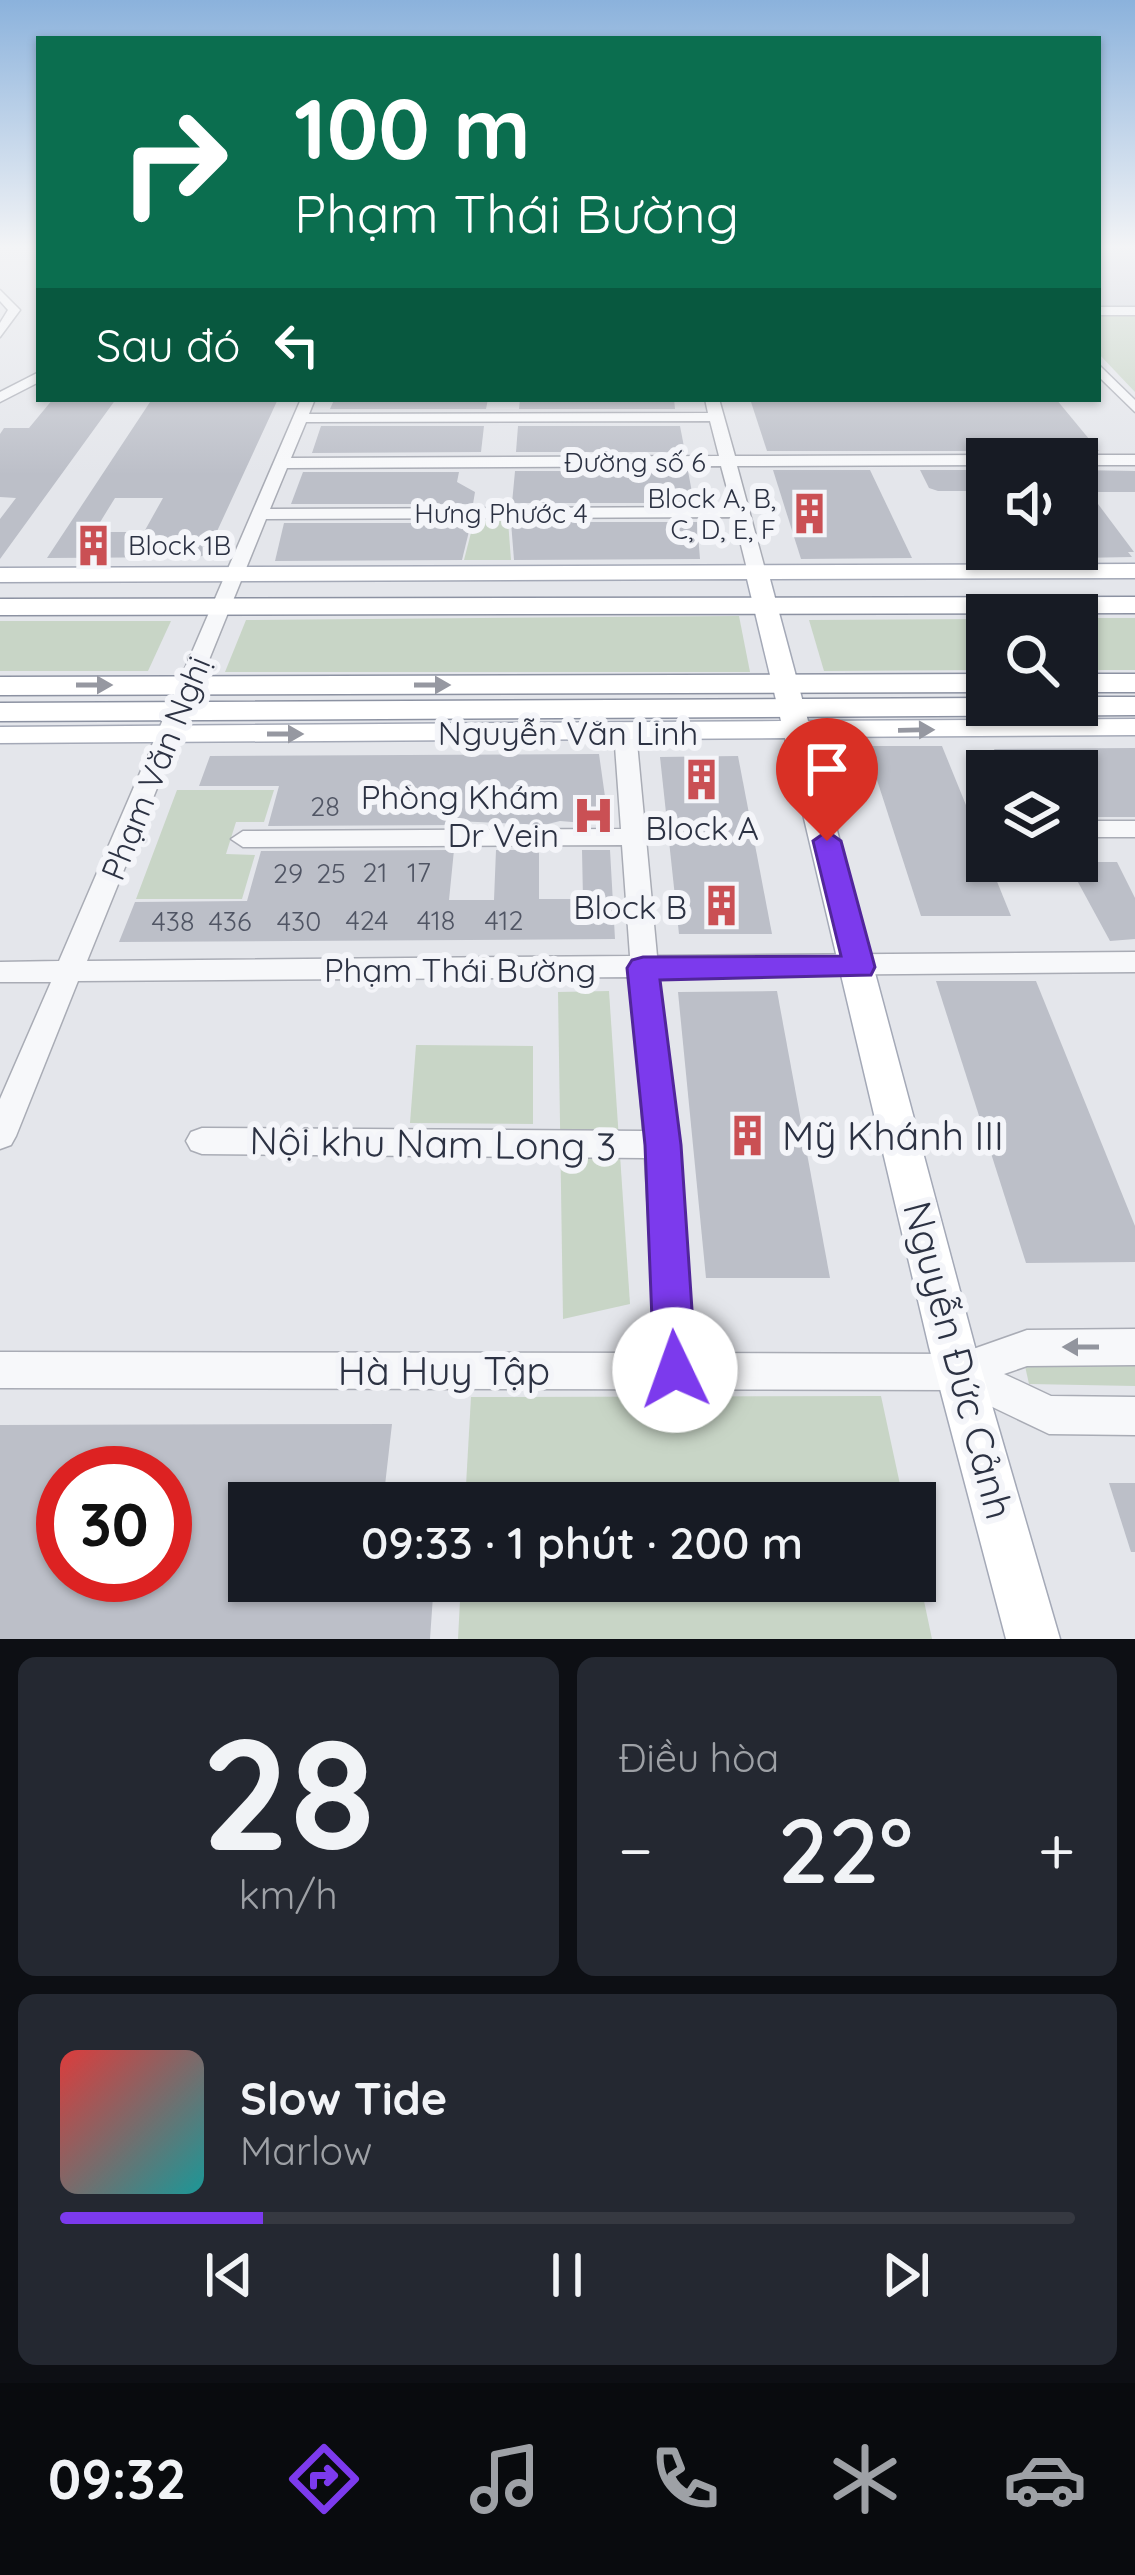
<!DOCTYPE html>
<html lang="vi">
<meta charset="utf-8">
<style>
body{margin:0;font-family:Quicksand,sans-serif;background:#242831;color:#f1f3f6;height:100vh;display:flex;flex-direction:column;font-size:45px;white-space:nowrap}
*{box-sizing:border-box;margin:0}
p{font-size:39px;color:#9ea1a6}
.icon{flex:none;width:66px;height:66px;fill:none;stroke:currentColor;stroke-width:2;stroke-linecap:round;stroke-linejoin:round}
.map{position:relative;height:1639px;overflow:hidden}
.side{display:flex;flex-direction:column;gap:18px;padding:18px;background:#0d0f14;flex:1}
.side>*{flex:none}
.banner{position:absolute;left:36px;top:36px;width:1065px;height:366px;border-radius:0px;box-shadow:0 3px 9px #0004;background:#0b6e4f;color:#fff;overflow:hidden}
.fabs{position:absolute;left:966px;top:438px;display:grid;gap:24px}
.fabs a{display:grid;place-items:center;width:132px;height:132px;border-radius:0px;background:#171b24;box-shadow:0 3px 9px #0004;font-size:60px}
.speed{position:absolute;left:36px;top:1446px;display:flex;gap:24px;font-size:60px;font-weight:700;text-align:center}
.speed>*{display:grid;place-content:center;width:156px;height:156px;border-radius:50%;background:#171b24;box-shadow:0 3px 9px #0004;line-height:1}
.speed .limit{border:18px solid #d22;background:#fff;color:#111}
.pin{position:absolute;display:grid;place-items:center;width:102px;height:102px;color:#fff;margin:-123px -51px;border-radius:50% 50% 50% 0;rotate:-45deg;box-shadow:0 0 12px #0007}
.pin .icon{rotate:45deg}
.me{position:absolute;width:132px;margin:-66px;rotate:357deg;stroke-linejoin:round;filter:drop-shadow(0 0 9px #0008)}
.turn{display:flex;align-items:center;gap:42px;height:252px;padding:0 60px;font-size:54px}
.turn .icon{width:156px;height:156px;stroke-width:2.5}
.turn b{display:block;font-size:84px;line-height:102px}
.then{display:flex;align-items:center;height:114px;padding:0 60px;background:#0003;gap:24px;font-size:45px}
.big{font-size:90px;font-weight:600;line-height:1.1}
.side .card{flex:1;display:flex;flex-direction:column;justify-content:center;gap:18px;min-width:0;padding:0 42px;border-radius:18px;background:#242831}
.side .dial{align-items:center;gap:0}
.dial b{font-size:156px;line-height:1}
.song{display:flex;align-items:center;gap:36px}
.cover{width:144px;height:144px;border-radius:18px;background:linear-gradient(135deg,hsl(0 70% 55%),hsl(180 70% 35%))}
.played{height:12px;border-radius:6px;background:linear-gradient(90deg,#7c3aed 20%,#363941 20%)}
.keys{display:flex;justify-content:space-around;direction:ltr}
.heat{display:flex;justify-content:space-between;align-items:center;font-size:66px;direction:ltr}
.side .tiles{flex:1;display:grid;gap:18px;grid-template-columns:1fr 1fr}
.card:last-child{grid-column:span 2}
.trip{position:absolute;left:228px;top:1482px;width:708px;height:120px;border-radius:0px;background:#171b24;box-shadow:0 3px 9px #0004;font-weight:600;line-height:120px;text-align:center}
.tab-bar{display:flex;height:192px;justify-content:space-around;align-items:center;background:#090b0e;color:#9ea1a6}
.tab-bar .icon{width:84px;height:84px}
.tab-bar .selected{color:#7c3aed}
.tab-bar b{font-size:54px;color:#f1f3f6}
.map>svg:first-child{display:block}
.built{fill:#d2d5dd}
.green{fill:#c8d5c6}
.building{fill:#bcbfc8;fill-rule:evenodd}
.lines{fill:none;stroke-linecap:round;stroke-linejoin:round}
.minor-casing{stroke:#a9acb5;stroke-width:3}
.major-casing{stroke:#a4a9b7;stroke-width:3}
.highway-casing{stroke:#8c92a2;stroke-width:3}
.minor{fill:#f7f8fa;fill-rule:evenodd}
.major{fill:#fff;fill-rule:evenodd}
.highway{fill:#fff;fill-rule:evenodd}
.oneway{fill:#9698a1}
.oneway2{fill:#92959e}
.route{fill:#7c3aed;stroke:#51269a;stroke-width:3}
.labels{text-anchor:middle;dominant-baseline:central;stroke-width:12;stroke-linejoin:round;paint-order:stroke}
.far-street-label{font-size:27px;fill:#2c3243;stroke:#f4f5f9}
.far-poi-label{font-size:27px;fill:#2c3243;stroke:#f4f5f9;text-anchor:end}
.number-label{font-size:27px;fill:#505564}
.street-label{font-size:33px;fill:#2c3243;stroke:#f4f5f9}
.poi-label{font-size:33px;fill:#2c3243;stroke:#f4f5f9;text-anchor:end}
.near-poi-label{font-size:39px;fill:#2c3243;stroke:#f4f5f9;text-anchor:start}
.near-street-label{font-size:39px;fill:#2c3243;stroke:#f4f5f9}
</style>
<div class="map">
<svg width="1135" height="1639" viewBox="0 0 1135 1639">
<rect width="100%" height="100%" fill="#e4e6eb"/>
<!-- built -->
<rect class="built" x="1098" y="246" width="37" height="60"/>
<!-- green -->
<g class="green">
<polygon points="1098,314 1135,314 1135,392 1098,353"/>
<polygon points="474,521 508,521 511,560 464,560"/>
<polygon points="739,616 750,672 225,672 246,620"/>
<rect x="1077" y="618" width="58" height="52"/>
<polygon points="987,619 987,670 824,671 809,620"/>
<polygon points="0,621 171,621 148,671 0,671"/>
<polygon points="177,790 274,790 264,822 236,822 226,854 255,855 242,899 136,899"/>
<polygon points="609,991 630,1304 563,1319 558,992"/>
<polygon points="416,1045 533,1046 533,1124 410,1123"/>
<polygon points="1023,1357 1135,1358 1135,1386 1029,1384"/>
<polygon points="881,1396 904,1503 465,1503 471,1397"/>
<polygon points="915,1558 932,1639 458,1639 461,1581 915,1581"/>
</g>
<!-- building -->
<g class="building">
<polygon points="53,399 116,399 0,559 0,519 16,498 0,497 0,434 4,428 29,428"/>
<path d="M152 399H278L207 553 200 557 47 558ZM115 498H163L144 532H94Z"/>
<polygon points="488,399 486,409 330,409 334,400"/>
<polygon points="520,399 674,399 675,409 519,409"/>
<polygon points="750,399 1056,399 1099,451 767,451"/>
<polygon points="321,426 484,426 481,452 312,453"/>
<polygon points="518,426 680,426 685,452 516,452"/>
<polygon points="773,470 870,470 912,558 801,559"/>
<polygon points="920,470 987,470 987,491 938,491 929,488"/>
<polygon points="1077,470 1135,471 1135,492 1089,492 1134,552 1128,552 1132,557 1077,558"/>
<polygon points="515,471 688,471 694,503 512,503"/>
<polygon points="303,472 459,472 457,482 475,492 473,504 291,504"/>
<polygon points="511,522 697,522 700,559 514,560"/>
<polygon points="284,523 471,523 462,560 275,561"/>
<polygon points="866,746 942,746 1011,916 921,916"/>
<polygon points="1135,748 1135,817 1077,817 1077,771 1004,771 994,749"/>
<polygon points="599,754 609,825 560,821 544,825 456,821 456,825 268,826 279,786 199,786 210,756"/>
<polygon points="738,756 772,934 679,934 660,757"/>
<polygon points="454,850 449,900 494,900 496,850 539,850 539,899 583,899 582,850 610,850 615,939 119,942 135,902 247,901 261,851"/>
<polygon points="1067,862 1117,862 1135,898 1135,939 1110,941"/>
<polygon points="936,981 1036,981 1135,1226 1135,1262 1026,1263"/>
<polygon points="777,991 830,1278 706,1278 678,992"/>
<path d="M392 1424 383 1503H249V1581H434L430 1639H0V1425ZM63 1473H165V1575H63Z"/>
<polygon points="1109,1483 1135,1483 1135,1552 1131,1552"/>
</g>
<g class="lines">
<defs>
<g id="minor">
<polygon points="0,290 20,310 0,337 0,323 8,310 0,301"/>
<rect x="1098" y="307" width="37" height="8"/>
<polygon points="1098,364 1135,400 1135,412 1098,376"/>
<polygon points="39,372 39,382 0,402 0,392"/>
<path d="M301 399H315L309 414 708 413 705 399H719L735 456 987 455 994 459H987V465L737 466 766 573 757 578 748 573 734 517 266 519 87 961 630 956 622 845 243 847 231 839 243 831 621 829 614 732 625 725 636 732 657 956 1135 952V972L659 976 675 1136 679 1145 676 1151 692 1353 959 1354 1027 1330 1135 1329V1365L1027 1366 1004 1374 1051 1396 1135 1397V1435L1049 1434 957 1390 0 1388V1352L656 1353 645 1158 202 1154 191 1150 186 1141 191 1132 202 1128 643 1131 632 977 78 981 16 1136 11 1145 0 1149V1099L51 982H0V962L59 961ZM710 421 719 456 291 458 306 422ZM721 466 732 507 270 509 287 468Z"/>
<polygon points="1077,455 1135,455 1135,465 1077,465 1077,459 1070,459"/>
<rect x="1077" y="821" width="58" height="16"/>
</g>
<polygon id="major" points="1135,564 1135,578 770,579 808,721 1135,719 1135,735 812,737 975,1347 1060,1639 1006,1639 929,1347 785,738 0,743 0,727 781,721 747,579 0,582 0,568"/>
<g id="highway">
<polygon points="1135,597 1135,613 0,615 0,599"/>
<polygon points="987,674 987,692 0,695 0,677"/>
<rect x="1077" y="674" width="58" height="18"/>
<polygon points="1077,697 1135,697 1135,715 0,721 0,703 987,698 987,705 1077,705"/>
</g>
</defs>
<!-- minor casing -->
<use href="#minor" class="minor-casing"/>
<!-- major casing -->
<use href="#major" class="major-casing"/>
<!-- highway casing -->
<use href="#highway" class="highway-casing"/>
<!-- minor -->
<use href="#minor" class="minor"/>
<!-- major -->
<use href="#major" class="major"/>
<!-- highway -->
<use href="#highway" class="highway"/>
</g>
<!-- one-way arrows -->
<defs><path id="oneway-solid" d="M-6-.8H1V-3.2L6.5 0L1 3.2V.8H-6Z" transform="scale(3)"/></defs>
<g class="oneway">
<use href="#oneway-solid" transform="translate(94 685)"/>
<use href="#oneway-solid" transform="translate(432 685)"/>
<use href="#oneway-solid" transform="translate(916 730) rotate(-1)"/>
<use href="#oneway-solid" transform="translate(285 734)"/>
</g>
<use class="oneway2" href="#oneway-solid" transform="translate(1081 1347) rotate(180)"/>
<!-- sky -->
<linearGradient id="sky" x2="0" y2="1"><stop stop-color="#8bb2dc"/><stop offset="0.52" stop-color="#f3f4f6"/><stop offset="1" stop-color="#f3f4f6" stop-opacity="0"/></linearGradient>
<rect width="1135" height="475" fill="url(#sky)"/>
<!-- route -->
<polygon class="route" points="827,831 841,841 875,967 871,975 660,980 681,1145 696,1370 690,1384 675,1390 660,1384 654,1370 645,1145 627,968 632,960 643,957 841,956 813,841"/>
<!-- icons -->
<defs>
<symbol id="building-bare" viewBox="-9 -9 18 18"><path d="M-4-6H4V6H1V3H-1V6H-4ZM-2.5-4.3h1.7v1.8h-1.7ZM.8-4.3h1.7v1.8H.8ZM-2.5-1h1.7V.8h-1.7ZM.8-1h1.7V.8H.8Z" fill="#ca5054" stroke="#f4f5f9" stroke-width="2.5" paint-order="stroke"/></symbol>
<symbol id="hospital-bare" viewBox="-9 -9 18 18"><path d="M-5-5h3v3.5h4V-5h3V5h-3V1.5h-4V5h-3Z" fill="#ca5054" stroke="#f4f5f9" stroke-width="2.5" paint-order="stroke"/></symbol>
</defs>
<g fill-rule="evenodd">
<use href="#building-bare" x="780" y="484" width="59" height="59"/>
<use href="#building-bare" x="64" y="516" width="59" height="59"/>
<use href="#building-bare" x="672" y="750" width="59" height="59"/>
<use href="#hospital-bare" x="564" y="786" width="59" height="59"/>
<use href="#building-bare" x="692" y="876" width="59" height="59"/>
<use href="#building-bare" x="718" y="1106" width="59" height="59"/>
</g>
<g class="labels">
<!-- far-street labels -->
<g class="far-street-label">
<text x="635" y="462">Đường số 6</text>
<text x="501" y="513">Hưng Phước 4</text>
</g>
<!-- far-poi labels -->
<g class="far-poi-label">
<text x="776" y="498">Block A, B,<tspan x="776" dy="31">C, D, E, F</tspan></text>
<text x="128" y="545" text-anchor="start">Block 1B</text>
</g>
<!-- number labels -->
<g class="number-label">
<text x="325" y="806">28</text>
<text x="375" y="872">21</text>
<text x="419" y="872">17</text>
<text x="288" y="873">29</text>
<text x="331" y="873">25</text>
<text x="367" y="920">424</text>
<text x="436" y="920">418</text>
<text x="504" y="920">412</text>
<text x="173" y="921">438</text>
<text x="230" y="921">436</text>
<text x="299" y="921">430</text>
</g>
<!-- street labels -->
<g class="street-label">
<text x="568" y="732">Nguyễn Văn Linh</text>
<text transform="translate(155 768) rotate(-68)">Phạm Văn Nghị</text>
<text x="460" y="969">Phạm Thái Bường</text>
</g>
<!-- poi labels -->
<g class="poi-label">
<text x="559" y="796">Phòng Khám<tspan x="559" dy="38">Dr Vein</tspan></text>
<text x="702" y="827" text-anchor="middle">Block A</text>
<text x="687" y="906">Block B</text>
</g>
<!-- near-poi labels -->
<g class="near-poi-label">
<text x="782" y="1135">Mỹ Khánh III</text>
</g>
<!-- near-street labels -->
<g class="near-street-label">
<text transform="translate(433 1143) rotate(1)">Nội khu Nam Long 3</text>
<text transform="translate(959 1360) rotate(75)">Nguyễn Đức Cảnh</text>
<text x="444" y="1370">Hà Huy Tập</text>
</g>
</g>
</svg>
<div class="fabs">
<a><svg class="icon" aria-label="sound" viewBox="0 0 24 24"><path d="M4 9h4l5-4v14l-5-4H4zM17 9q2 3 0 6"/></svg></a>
<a><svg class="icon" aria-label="search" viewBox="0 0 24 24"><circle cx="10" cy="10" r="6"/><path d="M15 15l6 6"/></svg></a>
<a><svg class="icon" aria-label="layers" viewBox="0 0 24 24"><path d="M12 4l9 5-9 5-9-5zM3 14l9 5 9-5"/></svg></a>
</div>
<div class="speed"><div class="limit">30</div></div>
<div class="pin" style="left:827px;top:841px;background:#d93025"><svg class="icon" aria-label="arrive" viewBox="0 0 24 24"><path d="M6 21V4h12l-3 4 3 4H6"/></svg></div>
<svg class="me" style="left:675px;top:1370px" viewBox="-20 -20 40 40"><circle r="19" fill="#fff"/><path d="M0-13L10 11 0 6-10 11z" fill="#7c3aed"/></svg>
<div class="trip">09:33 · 1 phút · 200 m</div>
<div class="banner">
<div class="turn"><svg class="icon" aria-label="right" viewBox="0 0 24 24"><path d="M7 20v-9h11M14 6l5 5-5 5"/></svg><div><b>100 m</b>Phạm Thái Bường</div></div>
<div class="then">Sau đó<svg class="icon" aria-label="left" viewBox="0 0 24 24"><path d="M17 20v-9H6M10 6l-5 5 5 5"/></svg></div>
</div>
</div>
<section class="side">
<div class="tiles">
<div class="card dial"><b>28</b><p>km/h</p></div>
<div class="card"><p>Điều hòa</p>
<div class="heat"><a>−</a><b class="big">22°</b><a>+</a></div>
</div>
<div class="card">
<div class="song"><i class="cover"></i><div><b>Slow Tide</b><p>Marlow</p></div></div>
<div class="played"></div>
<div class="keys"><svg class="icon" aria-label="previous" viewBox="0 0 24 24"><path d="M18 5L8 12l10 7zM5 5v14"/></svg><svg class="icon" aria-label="pause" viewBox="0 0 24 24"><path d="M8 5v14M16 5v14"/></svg><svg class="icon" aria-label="next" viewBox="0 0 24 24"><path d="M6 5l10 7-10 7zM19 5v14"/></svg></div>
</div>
</div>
</section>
<nav class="tab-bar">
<b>09:32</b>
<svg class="icon selected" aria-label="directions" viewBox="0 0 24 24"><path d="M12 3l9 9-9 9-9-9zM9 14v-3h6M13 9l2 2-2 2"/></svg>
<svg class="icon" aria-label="music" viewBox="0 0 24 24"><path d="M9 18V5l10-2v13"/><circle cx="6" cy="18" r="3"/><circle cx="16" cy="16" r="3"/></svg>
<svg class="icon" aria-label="phone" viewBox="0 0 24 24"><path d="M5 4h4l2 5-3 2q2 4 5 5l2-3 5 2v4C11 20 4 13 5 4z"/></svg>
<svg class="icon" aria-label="climate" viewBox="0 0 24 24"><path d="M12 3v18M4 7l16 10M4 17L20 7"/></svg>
<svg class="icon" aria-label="car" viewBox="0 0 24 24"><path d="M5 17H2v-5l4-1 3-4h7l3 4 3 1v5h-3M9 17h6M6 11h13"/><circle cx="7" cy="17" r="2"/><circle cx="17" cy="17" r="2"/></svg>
</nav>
